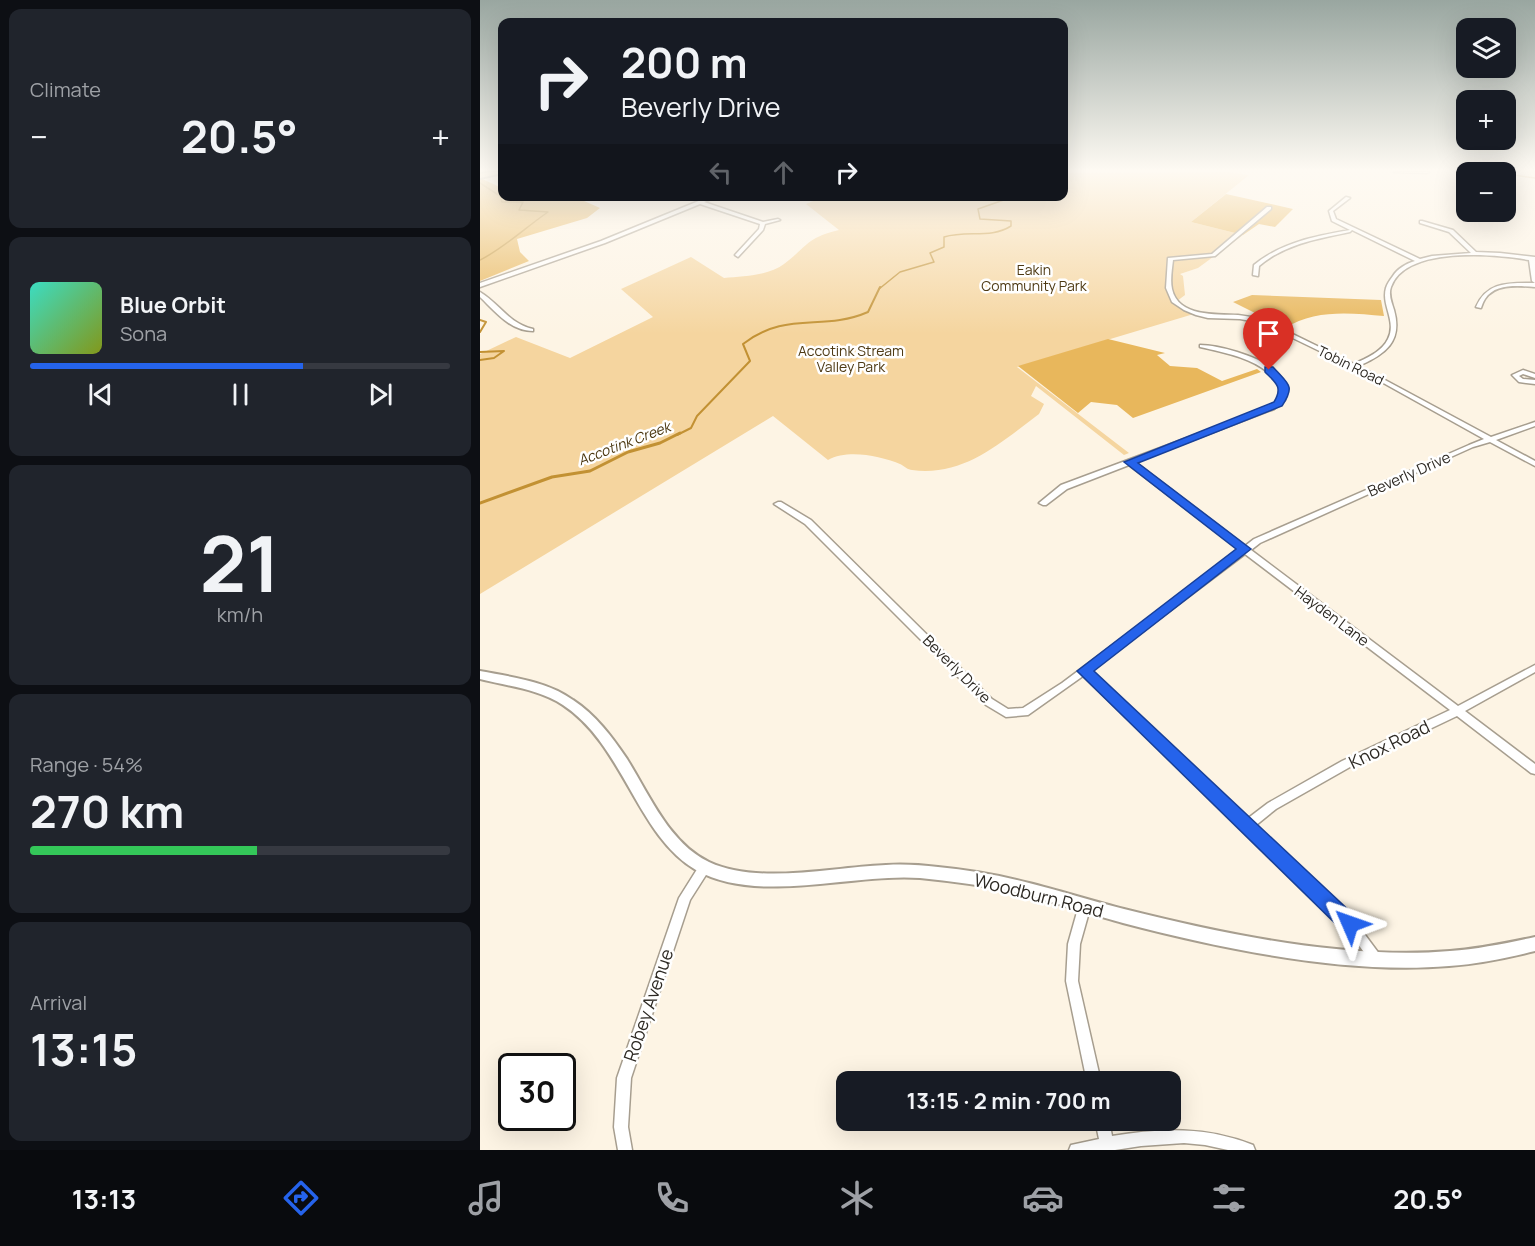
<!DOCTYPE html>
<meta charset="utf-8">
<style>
body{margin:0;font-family:Manrope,sans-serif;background:#20242c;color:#f1f3f6;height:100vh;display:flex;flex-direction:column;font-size:22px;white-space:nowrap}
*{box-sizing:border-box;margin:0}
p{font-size:20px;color:#9ea1a6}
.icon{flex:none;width:33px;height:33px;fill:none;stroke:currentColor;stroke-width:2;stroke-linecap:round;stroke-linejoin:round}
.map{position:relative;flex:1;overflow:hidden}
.drawer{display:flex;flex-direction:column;gap:9px;padding:9px;background:#0d0f14;width:480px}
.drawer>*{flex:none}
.hud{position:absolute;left:18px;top:18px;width:570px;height:183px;border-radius:12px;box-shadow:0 6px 24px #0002;background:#171b24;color:#f1f3f6;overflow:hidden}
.tools{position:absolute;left:976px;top:18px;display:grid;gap:12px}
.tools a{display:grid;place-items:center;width:60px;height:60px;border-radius:12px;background:#171b24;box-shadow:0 6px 24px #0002;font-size:30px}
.speed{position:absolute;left:18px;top:1053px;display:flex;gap:12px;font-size:30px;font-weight:700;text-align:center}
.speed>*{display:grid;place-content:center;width:78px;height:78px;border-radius:50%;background:#171b24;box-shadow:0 6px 24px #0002;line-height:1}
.speed .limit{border:3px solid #111;border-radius:9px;background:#fff;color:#111}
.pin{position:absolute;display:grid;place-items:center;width:51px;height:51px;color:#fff;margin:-62px -26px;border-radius:50% 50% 50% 0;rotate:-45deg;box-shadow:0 0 6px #0007}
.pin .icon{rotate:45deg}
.me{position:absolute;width:66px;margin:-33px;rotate:313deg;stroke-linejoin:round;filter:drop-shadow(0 0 4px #0008)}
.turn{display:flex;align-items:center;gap:21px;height:126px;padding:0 24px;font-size:27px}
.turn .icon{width:78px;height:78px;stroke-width:2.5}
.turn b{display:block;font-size:42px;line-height:51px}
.lanes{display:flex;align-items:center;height:57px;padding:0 24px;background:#0003;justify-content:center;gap:30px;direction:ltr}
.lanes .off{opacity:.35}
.big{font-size:45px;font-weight:700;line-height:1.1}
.drawer .card{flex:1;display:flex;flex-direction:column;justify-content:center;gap:9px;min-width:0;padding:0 21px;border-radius:12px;background:#20242c}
.drawer .dial{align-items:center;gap:0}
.dial b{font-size:78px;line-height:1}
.song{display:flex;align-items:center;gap:18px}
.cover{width:72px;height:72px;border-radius:9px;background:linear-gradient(135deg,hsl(170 70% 55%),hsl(70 70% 35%))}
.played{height:6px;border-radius:3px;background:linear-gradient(90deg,#2563eb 65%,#363941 65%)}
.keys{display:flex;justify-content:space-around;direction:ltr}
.heat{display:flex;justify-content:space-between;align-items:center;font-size:33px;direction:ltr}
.charge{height:9px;border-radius:4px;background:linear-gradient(90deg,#34c759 54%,#363941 0)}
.trip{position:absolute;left:356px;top:1071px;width:345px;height:60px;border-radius:12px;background:#171b24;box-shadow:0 6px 24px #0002;font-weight:700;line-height:60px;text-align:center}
.menu{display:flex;height:96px;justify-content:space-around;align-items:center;background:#090b0e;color:#9ea1a6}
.menu .icon{width:42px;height:42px}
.menu .on{color:#2563eb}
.menu b{font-size:27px;color:#f1f3f6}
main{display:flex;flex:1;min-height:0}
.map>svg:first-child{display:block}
.green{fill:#f5d59f}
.forest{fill:#e8b75c}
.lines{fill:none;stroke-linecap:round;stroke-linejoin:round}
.stream-far2{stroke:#c29133;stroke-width:1.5}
.stream-far1{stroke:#c29133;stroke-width:2}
.stream{stroke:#c29133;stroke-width:3}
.minor-casing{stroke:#a79e8f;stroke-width:3}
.tertiary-casing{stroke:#a79e8f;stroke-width:4}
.secondary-casing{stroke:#a79e8f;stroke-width:4}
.minor{fill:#fff;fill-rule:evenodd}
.tertiary{fill:#fff;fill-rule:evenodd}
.secondary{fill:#fce9c4;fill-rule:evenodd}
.route{fill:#2563eb;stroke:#184099;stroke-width:1.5}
.labels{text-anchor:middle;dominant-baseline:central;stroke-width:5;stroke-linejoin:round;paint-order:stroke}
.far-park-label{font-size:14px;fill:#4e3a14;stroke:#fff}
.far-street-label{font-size:14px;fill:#2d2923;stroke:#fff}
.far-water-label{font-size:14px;font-style:italic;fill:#49350e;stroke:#fff}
.street-label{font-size:15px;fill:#2d2923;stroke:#fff}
.near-street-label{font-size:18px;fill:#2d2923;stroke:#fff}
</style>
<main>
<section class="drawer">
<div class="card"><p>Climate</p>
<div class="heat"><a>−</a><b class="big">20.5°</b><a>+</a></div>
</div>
<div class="card">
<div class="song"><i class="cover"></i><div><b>Blue Orbit</b><p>Sona</p></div></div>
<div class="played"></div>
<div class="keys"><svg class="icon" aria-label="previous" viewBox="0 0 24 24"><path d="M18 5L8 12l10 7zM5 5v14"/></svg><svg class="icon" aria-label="pause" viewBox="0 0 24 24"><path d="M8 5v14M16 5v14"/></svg><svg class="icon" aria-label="next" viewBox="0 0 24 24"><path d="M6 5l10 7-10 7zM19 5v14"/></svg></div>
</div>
<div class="card dial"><b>21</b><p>km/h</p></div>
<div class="card"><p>Range · 54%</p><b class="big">270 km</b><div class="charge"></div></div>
<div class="card"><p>Arrival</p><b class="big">13:15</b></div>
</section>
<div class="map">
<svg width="1055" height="1150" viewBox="0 0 1055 1150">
<rect width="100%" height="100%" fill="#fdf4e4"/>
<!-- green -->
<path class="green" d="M748 172 769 175 711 222 763 235 718 268 700 274 703 276 705 295 697 301 717 313 537 367 649 453 644 455 556 386 551 396 564 404 559 414C521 442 484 477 432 470 428 470 424 466 420 464 400 456 368 449 348 460L293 416 0 594V354L36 337 90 358 173 317 141 289 211 257 244 278C263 276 288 276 304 264 328 246 326 238 359 230L326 204 343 197 584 196V173Z"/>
<!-- forest -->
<g class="forest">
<polygon points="0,178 22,188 22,196 95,197 120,208 107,218 37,239 40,252 49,261 0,281"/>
<polygon points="746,194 813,209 795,227 779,224 763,235 711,222"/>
<path d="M772 295 901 300 904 316C871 313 835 309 805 328L753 302Z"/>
<polygon points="628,339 685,353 677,355 690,366 717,368 742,381 777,369 781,372 653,418 637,405 611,402 598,413 538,366"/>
</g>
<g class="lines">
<!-- stream-far2 -->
<g class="stream-far2">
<polyline points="1026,174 1055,178"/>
<path d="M0 183 20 196 22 202H43L39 210 68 212C46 227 23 249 0 260"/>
<path d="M399 289 420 272 454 262 450 253 464 247V237C487 230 511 239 531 226V221L500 219 498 209 535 196"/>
</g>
<!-- stream-far1 -->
<g class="stream-far1">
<polyline points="0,320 6,322 0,332"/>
<polyline points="0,352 24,351 14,358 0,360"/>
<path d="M197 435 211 428 217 416 270 361 263 344C307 310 342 332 388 312L400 287"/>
</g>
<!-- stream -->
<polyline class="stream" points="0,503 72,477 110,471 148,452 180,443 200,433"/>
<defs>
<g id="minor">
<polygon points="914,172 949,172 947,173"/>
<polygon points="231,196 238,196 224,202 283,222 298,219 300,220 285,224 283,230 258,257 255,255 279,229 280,224 220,204 125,243 0,287 0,283 121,241"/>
<path d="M866 197 870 198 853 211 856 219 940 259 952 256 991 253 969 232 940 223V221H942L973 230 996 252 1020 253 1055 257V283L1052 281 1049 260C1014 254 926 246 911 287 908 295 912 303 914 310 923 342 905 354 879 366L1011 437 1055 422V426L1016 440 1055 461V466L1010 442 993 447 780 543 771 550 978 706 1055 665V672L985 711 1055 764V774L1051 773 977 716 870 767 796 809 775 826 874 920 900 955 902 959 900 963 896 965 892 963 866 928 603 676 548 715 526 717 506 705 325 524 294 504 298 502H301L331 520 512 699 528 709 543 708 582 683 760 550 649 465 587 489 566 505H563L559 503 581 485 790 407 799 399 801 386C782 359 750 354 720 347V345C739 345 776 356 792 368 798 373 803 379 807 386L805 400 794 409 655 462 765 546 774 539 989 445 1004 439 889 375 782 323 760 319 728 318 716 315 704 310 692 302 686 288 688 258 732 254 787 207H791V209L735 256 693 260C692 269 690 280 692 289 698 317 736 314 758 315 768 316 777 318 786 321L874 364C886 358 902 352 908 339 917 321 901 305 906 288 907 284 910 280 913 276 917 269 927 263 935 261L872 230 870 232C837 239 805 244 779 266L778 276 773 275 774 265C802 242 836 236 870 230L852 221 849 211ZM765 554 970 710 862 761 788 803 767 819 610 671Z"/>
<path d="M1047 283H1055V287C1039 286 1015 283 1005 299 1003 302 1002 305 1001 308L996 307C1006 284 1024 283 1047 283Z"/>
<path d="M0 292C20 304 28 323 53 329V331C30 331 15 311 0 297Z"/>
<polygon points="1043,370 1055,374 1055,378 1043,374 1039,376 1043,379 1055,380 1055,384 1039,382 1032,375"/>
<polygon points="225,862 229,863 231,867 210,900 151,1078 148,1127 152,1150 138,1150 134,1127 137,1078 199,898 221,863"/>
<polygon points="605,900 609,901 611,905 600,944 598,981 621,1082 607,1082 586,981 588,944 599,905 601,901"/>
<path d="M615 1120H629L632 1136C680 1128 727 1126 773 1145L775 1150H748L725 1145 704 1143 661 1146 635 1150H589L591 1145 619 1139Z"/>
</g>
<path id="tertiary" d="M0 671C31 677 67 681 93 700 116 715 132 737 147 759 169 794 189 843 229 862 278 885 353 867 406 865 424 864 441 865 458 867 489 870 519 875 549 883 581 891 612 901 644 909 743 934 867 960 970 951 998 949 1027 943 1055 937V951C1027 958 998 964 969 966 867 975 742 949 643 923 606 913 569 900 531 891 501 885 470 881 440 878 371 873 278 905 216 870 157 836 144 745 83 705 59 689 27 686 0 679Z"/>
<polygon id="secondary" points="10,172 22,172 22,173 0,178 0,174"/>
</defs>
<!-- minor casing -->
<use href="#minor" class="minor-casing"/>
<!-- tertiary casing -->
<use href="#tertiary" class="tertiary-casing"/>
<!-- secondary casing -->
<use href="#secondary" class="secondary-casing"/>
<!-- minor -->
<use href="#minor" class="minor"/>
<!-- tertiary -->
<use href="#tertiary" class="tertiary"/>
<!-- secondary -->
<use href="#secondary" class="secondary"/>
</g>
<!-- sky -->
<linearGradient id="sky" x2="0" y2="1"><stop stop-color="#99a6a0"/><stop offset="0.51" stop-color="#fefaf3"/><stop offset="1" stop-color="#fefaf3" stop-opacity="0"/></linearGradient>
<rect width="1055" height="334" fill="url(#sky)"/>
<!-- route -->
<path class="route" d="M785 367H793C808 384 816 385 802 406L658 463 771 549 614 671 877 918 879 924 877 931 870 933 863 931 597 671 756 549 644 462 794 402C803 387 796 383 785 372Z"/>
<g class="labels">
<!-- far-park labels -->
<g class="far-park-label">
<text x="554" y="269">Eakin<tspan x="554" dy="16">Community Park</tspan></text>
<text x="371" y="350">Accotink Stream<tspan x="371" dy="16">Valley Park</tspan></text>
</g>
<!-- far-street labels -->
<g class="far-street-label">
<text transform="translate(871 365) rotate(26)">Tobin Road</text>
</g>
<!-- far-water labels -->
<g class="far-water-label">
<text transform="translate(144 443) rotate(-21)">Accotink Creek</text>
</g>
<!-- street labels -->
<g class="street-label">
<text transform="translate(929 474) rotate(-24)">Beverly Drive</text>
<text transform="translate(852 616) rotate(37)">Hayden Lane</text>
<text transform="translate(477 669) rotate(45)">Beverly Drive</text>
</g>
<!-- near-street labels -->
<g class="near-street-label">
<text transform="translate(909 744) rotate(-26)">Knox Road</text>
<text transform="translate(559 895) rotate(14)">Woodburn Road</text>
<text transform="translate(168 1005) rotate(-71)">Robey Avenue</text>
</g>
</g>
</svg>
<div class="tools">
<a><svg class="icon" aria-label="layers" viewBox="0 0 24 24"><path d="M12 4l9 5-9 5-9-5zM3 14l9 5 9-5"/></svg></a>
<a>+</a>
<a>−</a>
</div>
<div class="speed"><div class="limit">30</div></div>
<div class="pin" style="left:789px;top:370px;background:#d93025"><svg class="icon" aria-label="arrive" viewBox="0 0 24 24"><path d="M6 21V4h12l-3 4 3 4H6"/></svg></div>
<svg class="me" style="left:870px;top:924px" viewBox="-20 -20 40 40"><path d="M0-17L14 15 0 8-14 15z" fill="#2563eb" stroke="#fff" stroke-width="4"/></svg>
<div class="trip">13:15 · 2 min · 700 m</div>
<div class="hud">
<div class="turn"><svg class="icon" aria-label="right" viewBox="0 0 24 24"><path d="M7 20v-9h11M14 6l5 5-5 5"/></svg><div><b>200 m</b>Beverly Drive</div></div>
<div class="lanes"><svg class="icon off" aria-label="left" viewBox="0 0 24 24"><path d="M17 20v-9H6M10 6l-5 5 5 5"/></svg><svg class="icon off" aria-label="ahead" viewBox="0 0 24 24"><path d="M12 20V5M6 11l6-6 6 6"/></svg><svg class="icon" aria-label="right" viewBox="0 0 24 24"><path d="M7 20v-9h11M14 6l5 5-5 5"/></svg></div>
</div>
</div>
</main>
<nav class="menu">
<b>13:13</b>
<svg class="icon on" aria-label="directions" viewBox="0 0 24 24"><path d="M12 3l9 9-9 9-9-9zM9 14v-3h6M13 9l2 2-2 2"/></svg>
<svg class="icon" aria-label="music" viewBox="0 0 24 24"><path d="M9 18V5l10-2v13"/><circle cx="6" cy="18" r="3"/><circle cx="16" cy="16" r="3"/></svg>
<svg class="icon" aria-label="phone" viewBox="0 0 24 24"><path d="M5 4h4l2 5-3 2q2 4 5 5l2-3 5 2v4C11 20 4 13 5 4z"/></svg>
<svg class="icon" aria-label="climate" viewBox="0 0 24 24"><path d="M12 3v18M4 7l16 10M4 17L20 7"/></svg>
<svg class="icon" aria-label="car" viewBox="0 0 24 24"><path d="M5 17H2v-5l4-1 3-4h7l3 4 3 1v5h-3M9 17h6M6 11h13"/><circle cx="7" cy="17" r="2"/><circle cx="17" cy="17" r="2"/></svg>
<svg class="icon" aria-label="filters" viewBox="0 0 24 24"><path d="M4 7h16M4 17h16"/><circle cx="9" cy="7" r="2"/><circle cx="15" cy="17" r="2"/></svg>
<b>20.5°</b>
</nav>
